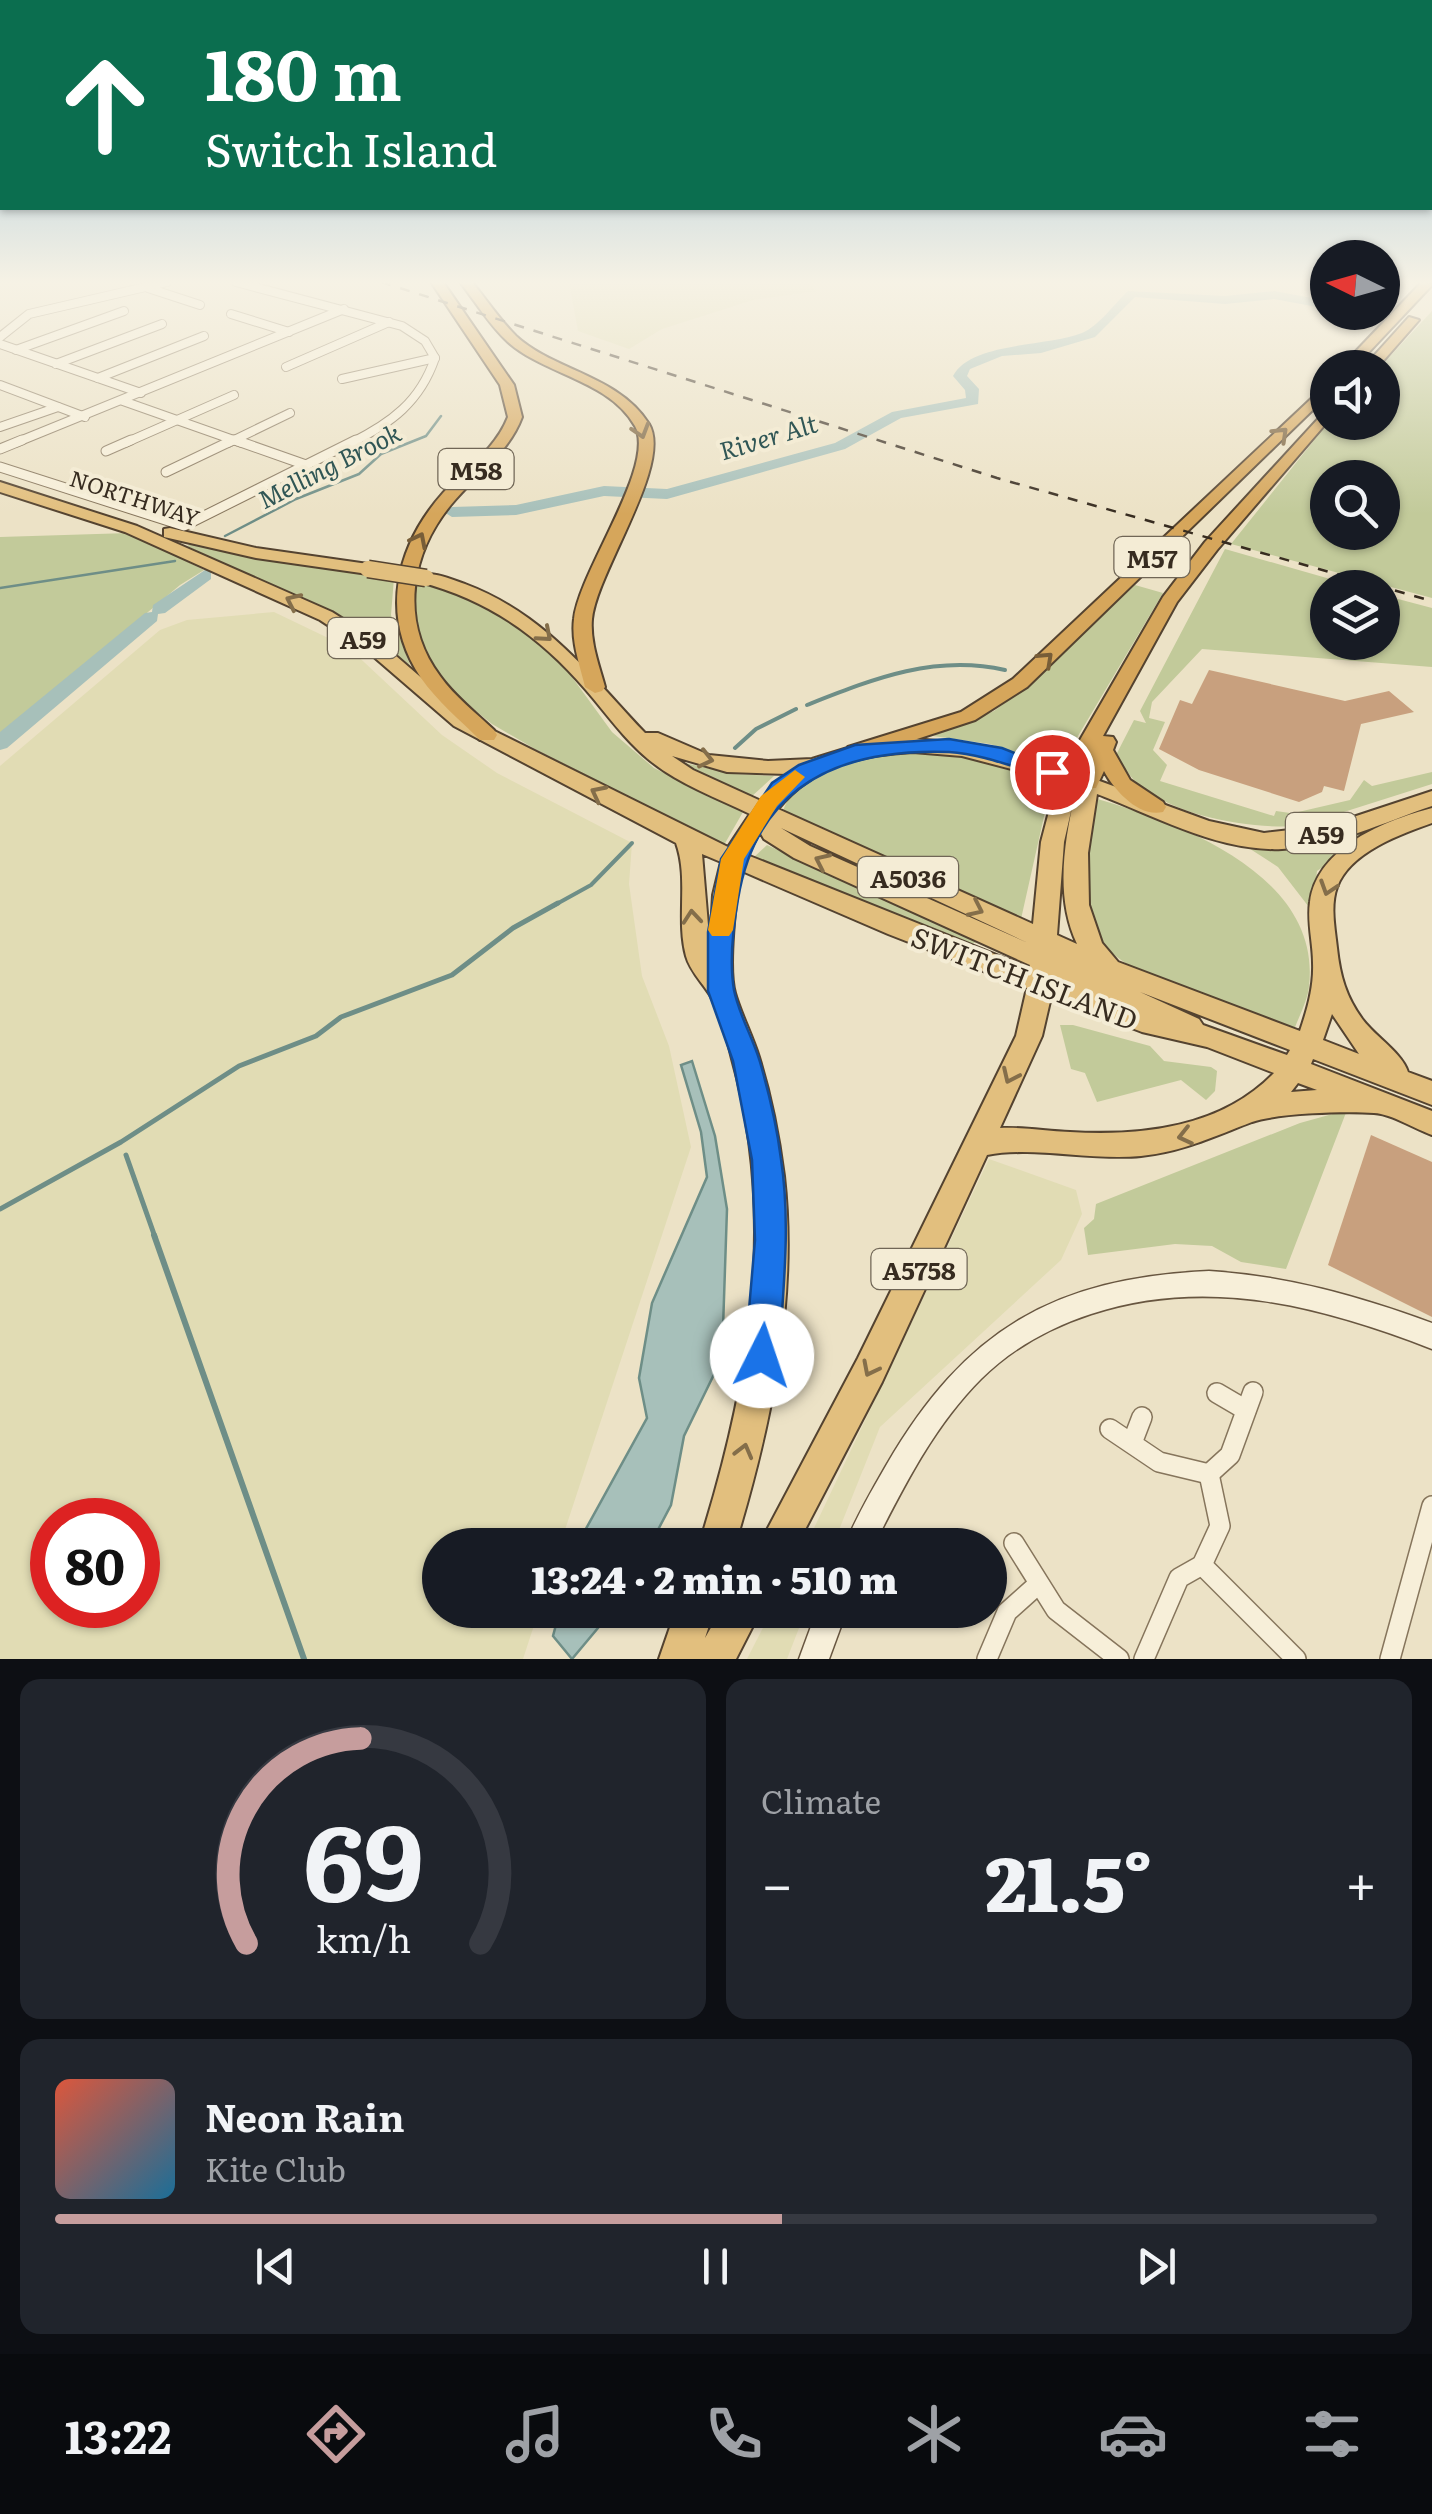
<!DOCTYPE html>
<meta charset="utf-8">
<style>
body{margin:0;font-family:Literata,serif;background:#20242c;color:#f1f3f6;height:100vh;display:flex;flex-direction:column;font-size:38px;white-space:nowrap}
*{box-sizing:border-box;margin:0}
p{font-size:32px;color:#9ea1a6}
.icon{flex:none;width:55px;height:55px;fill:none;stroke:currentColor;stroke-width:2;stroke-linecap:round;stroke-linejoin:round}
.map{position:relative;height:1659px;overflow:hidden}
.side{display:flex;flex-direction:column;gap:20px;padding:20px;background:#0d0f14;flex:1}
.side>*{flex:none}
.guide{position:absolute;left:0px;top:0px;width:1432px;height:210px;box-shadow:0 2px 8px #0004;background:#0b6e4f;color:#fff;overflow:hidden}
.needle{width:65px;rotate:275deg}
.fabs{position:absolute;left:1310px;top:240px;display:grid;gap:20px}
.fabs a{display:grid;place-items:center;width:90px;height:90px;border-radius:50%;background:#171b24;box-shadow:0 2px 8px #0004;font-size:50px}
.speed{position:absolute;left:30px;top:1498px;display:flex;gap:20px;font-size:50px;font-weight:700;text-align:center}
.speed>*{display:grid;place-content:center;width:130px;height:130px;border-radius:50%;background:#171b24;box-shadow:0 2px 8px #0004;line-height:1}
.speed .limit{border:15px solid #d22;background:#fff;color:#111}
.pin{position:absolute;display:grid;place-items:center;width:85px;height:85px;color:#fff;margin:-42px;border:5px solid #fff;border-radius:50%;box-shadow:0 2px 10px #0007}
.me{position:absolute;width:110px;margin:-55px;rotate:4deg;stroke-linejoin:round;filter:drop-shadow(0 0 8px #0008)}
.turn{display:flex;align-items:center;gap:35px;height:210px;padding:0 40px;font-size:45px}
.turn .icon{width:130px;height:130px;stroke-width:2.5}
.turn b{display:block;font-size:70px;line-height:85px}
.big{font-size:75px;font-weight:800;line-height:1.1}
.side .card{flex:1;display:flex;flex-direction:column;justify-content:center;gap:15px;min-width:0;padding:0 35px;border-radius:20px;background:#20242c}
.side .dial{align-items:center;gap:0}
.dial svg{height:260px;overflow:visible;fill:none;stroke:#363941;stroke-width:7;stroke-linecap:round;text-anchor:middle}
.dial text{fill:#f1f3f6;stroke:none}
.song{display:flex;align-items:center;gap:30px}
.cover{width:120px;height:120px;border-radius:15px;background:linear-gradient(135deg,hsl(10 70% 55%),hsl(200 70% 35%))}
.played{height:10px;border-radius:5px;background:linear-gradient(90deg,#c69d9d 55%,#363941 55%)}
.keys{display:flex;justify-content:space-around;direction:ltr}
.heat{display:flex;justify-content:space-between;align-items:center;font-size:55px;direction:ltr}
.side .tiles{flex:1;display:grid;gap:20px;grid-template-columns:1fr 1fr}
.card:last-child{grid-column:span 2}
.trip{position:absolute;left:422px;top:1528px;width:585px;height:100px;border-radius:50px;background:#171b24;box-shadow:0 2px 8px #0004;font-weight:800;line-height:100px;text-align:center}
.dock{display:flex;height:160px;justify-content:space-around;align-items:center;background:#090b0e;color:#9ea1a6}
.dock .icon{width:70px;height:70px}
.dock .selected{color:#c69d9d}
.dock b{font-size:45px;color:#f1f3f6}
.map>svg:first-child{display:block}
.farmland{fill:#e1dcb4;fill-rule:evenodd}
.green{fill:#c2ca9a;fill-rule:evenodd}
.water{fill:#a7c0ba;stroke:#6e8e87;stroke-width:2.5}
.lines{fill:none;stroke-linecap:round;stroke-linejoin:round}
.stream-far3{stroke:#6e8e87;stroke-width:2.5}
.stream-far2{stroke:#6e8e87;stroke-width:4}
.stream-far1{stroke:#6e8e87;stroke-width:5}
.stream{stroke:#6e8e87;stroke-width:6}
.river{fill:#a7c0ba;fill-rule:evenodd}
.building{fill:#c8a07e}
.minor-far2-casing{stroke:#86755c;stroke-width:10}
.minor-far1-casing{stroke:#86755c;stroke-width:11}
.minor-casing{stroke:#86755c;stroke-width:22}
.secondary-casing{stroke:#685640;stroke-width:3}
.trunk-casing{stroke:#544330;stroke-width:4}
.motorway-casing{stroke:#544330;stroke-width:4}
.minor-far2{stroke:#f7efd9;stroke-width:8}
.minor-far1{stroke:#f7efd9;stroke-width:9}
.minor{stroke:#f7efd9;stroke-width:19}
.secondary{fill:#f7efd9;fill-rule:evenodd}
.trunk{fill:#e2bf7e;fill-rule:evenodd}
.motorway{fill:#d6a65b;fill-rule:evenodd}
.rail{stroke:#372c20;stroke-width:2.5;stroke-dasharray:10 10;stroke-linecap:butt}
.trunk-bridge-casing{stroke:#544330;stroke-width:19;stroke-linecap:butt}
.trunk-bridge{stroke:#e2bf7e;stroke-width:16}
.oneway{stroke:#775d38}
.oneway2{stroke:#846e4a}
.route{fill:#1a73e8;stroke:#114b97;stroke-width:2.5}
.slow{fill:#f59e0b}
.labels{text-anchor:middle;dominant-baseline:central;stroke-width:8;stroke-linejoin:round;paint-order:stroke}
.far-street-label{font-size:22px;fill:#372c20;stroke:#f4ecd5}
.far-water-label{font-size:25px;font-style:italic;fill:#305655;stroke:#f4ecd5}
.shield{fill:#f4ecd5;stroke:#706656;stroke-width:2.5}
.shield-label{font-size:25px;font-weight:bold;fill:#372c20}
.street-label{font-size:28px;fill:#372c20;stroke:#f4ecd5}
</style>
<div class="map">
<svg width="1432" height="1659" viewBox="0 0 1432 1659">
<rect width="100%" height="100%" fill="#ece2c6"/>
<!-- farmland -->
<g class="farmland">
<polygon points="569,282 809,282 817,291 753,300 662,329 629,349 578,331"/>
<path d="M274 612 349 648 442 735 497 773 632 843 629 884 642 976 669 1046 691 1147 560 1545H440V1610H539L523 1659H0V766L160 630 187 620ZM52 1520H138V1605H52Z"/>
<polygon points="989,1159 1076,1190 1082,1214 1061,1260 880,1427 833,1545 806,1545"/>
<polygon points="772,1610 806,1610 787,1659 747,1659"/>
</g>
<!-- green -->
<g class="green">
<path d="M1432 311V598L1231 544 1328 423 1382 422 1380 367ZM1328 478H1382V532H1328Z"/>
<polygon points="129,533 204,570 180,585 0,737 0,537"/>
<polygon points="193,543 394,578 391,615 410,665 360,628 187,546"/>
<path d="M1225 549 1358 587 1328 588V642H1382L1383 595 1432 608V667L1202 649 1152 702 1149 718 1165 722 1153 750 1167 765 1160 781 1274 816 1276 811 1290 813 1300 826C1252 829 1180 818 1140 786 1131 779 1123 765 1116 755L1134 720 1146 723 1140 711Z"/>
<polygon points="411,582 477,598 553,651 612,732 654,768 743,812 724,845 535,749 492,724 451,691 423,653"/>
<polygon points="1135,585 1163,593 1059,768 990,744 933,736 994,711 1030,684"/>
<path d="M905 751C957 753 1016 756 1047 803L1021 919 783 811C797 767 866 757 905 751Z"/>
<polygon points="676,761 734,774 774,776 751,797 702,778"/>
<polygon points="1432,772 1432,784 1306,824 1294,813 1350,800 1364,780 1372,786"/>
<path d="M1094 798C1177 822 1322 874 1309 986 1308 1000 1299 1016 1294 1030 1249 1013 1117 979 1098 935 1082 896 1089 839 1094 798Z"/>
<polygon points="1387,822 1317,871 1312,911 1278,867 1244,845"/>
<polygon points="767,845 977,942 967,945 752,859"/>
<polygon points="1073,1025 1150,1046 1164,1061 1211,1067 1217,1071 1215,1091 1206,1100 1181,1080 1097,1102 1085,1073 1071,1069 1060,1025"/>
<polygon points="1347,1110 1286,1269 1241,1262 1212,1246 1175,1244 1088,1255 1084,1228 1094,1219 1096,1204 1300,1123"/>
</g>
<!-- water -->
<g class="water">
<polygon points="692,1061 715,1136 727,1209 722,1358 684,1436 671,1505 650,1545 577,1545 647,1418 639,1378 652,1303 707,1177 701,1132 681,1065"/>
<polygon points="560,1610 613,1610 572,1659 553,1636"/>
</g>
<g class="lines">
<!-- stream-far3 -->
<g class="stream-far3">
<polyline points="225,536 296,499 359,474 381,454 426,436 441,416"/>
<polyline points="0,588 175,561"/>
</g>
<!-- stream-far2 -->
<g class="stream-far2">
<path d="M807 705C873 679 934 654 1005 670"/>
<polyline points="735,748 756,729 796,709"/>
<polyline points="553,906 591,885 632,843"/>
</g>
<!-- stream-far1 -->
<g class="stream-far1">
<polyline points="126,1155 155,1237"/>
<polyline points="0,1209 121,1142 239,1066 316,1036 341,1017 452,975 513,928 558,903"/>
</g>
<!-- stream -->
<polyline class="stream" points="154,1235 304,1659"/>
<!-- river -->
<g class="river">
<polygon points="1387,282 1400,282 1382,294 1382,285"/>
<path d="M1128 291 1225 296 1274 291 1328 301V309L1274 299 1225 304 1135 297 1095 337 1041 353 1002 356 970 369 967 376 979 389 978 404 901 418 845 449 667 499 604 496 516 515 452 517 444 512 452 507 516 505 604 486 667 489 835 443 892 412 966 398 965 390 953 376C971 342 1046 347 1082 333 1099 326 1115 303 1128 291Z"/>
<polygon points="205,570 211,571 211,579 165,613 158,614 157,621 7,748 0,750 0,732 145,613 152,612 153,605"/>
</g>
</g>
<!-- building -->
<g class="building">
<polygon points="1209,670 1345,701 1389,691 1414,712 1361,724 1344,791 1324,786 1322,792 1299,802 1199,770 1159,749 1180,700 1192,704"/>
<polygon points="1371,1135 1432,1162 1432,1317 1328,1265"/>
</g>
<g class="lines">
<defs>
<g id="minor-far2">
<path d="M236 282 402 326 425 341 435 358C420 402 391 423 351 443"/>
<polyline points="148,288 200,305"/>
<polyline points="231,314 289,332"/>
<polyline points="0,337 29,314 167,282"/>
<polyline points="0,344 141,393"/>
<polyline points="16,350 124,311"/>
<polyline points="56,364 162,324"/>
<polyline points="286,367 389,322"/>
<polyline points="98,378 204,336"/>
<polyline points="342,379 435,358"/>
<polyline points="0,385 85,417"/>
<polyline points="123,401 242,443"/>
<polyline points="0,427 58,407"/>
<polyline points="15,443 344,309"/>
<polyline points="125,443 234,395"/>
<polyline points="228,443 290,413"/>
</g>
<g id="minor-far1">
<polyline points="235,440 306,465"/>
<polyline points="0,449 22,440"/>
<polyline points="106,451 131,440"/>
<polyline points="0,467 184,526 356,440"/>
<polyline points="166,472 233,440"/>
</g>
<g id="minor">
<polyline points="1217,1393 1246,1410"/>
<polyline points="1110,1429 1159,1462 1209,1474 1230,1455 1253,1392"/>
<polyline points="1132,1443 1142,1417"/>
<polyline points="1014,1543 1056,1610 1119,1659"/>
<polyline points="1202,1565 1296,1659"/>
<polyline points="987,1659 1007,1612 1035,1587"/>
<polyline points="1144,1659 1179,1578 1202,1565 1220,1526 1209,1474"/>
<polyline points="1390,1659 1432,1506"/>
</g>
<g id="secondary">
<path d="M1209 1271C1287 1276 1358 1296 1432 1323V1349C1321 1306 1208 1276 1091 1314 1051 1327 1011 1349 981 1379 934 1426 904 1486 874 1545H845C856 1517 872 1490 887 1464 965 1330 1054 1278 1209 1271Z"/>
<polygon points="817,1610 847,1610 829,1659 799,1659"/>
</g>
<g id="trunk">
<path d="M0 482 137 526 332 612 381 643 468 718 728 847 750 814C715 797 678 784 648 759 624 739 606 713 586 690 540 636 488 600 420 582V574C434 572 452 579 465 584 545 614 589 674 645 733H658L709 755 768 761 812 759 867 742 913 739 962 743 1064 768 1209 821 1264 833 1326 826 1432 791V806C1384 822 1334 847 1282 849 1219 852 1155 816 1097 794L1088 853 1089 905 1102 943 1118 962 1300 1031C1307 1010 1314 987 1313 963 1313 943 1307 922 1310 902 1317 847 1386 820 1432 808V823C1401 834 1350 852 1337 887 1330 906 1335 929 1337 948 1340 976 1346 997 1363 1020 1376 1037 1402 1053 1408 1072L1432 1081V1105L1313 1059 1311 1064 1432 1111V1135C1415 1129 1392 1114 1374 1113 1346 1111 1278 1113 1252 1122 1215 1136 1182 1152 1141 1156 1091 1161 1033 1146 987 1155L882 1382 797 1545H759L858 1358 1016 1036 1027 988 888 934 742 871C735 896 728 969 735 993 741 1014 752 1035 759 1057 771 1096 779 1136 784 1176 798 1301 771 1426 735 1545H699C749 1387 778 1222 732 1059 727 1038 721 1013 710 995 702 982 690 971 686 956 676 919 689 879 676 843L454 726 367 651 320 620 125 532 0 492ZM913 752 962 756 1057 781 1041 842 1033 924 778 809C814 765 860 755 913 752ZM672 756 727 772 788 774 761 801 693 770ZM1075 794C1064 843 1055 897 1077 944L1057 935 1064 842ZM781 828 1028 943 810 846ZM760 832 764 839 794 858 1030 965 1029 968 747 855ZM702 854 721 862 713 895 710 949ZM1140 992 1290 1050 1287 1055 1203 1025 1199 1019ZM1051 997 1142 1032 1207 1047 1274 1073C1221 1128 1142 1136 1070 1132 1046 1131 1023 1127 1000 1128L1042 1036ZM1332 1014 1359 1054 1323 1040ZM1298 1083 1317 1090 1291 1092Z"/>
<polygon points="170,528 256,548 368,564 377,569 368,574 256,558 164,537 164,529"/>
<polygon points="676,1610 714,1610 705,1638 721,1610 761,1610 736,1659 659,1659"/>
</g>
<g id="motorway">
<path d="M431 282H443L514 385 522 417C509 452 479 472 455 500 411 550 398 620 440 676 455 697 476 713 494 730L497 735 494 740H480C460 720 437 701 421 678 379 616 396 546 443 493 466 468 495 450 508 417L500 385Z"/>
<path d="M460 282H472C486 299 500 320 516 336 554 371 618 375 649 424 673 464 597 571 592 619 590 642 599 665 605 687L602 691 595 693 585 687C580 665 571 642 574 619 579 571 657 465 635 426 609 380 545 375 508 342 490 326 475 301 460 282Z"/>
<polygon points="1422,282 1432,285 1354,368 1340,368"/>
<polygon points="1409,317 1419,320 1377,368 1363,368"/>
<polygon points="1328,383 1328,395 1027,687 975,720 862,757 848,757 845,752 848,747 961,712 1013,679"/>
<path d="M1328 408V421L1217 550 1177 602 1103 736 1113 737 1116 742 1113 750 1130 780 1163 802 1166 807 1163 812C1139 818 1114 790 1104 771L1096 788H1080L1079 779 1069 785 1061 783 1058 778 1163 597 1205 542Z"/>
</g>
</defs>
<!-- minor-far2 casing -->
<use href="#minor-far2" class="minor-far2-casing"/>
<!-- minor-far1 casing -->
<use href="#minor-far1" class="minor-far1-casing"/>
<!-- minor casing -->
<use href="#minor" class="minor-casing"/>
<!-- secondary casing -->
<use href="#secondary" class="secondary-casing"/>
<!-- trunk casing -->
<use href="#trunk" class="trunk-casing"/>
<!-- motorway casing -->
<use href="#motorway" class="motorway-casing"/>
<!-- minor-far2 -->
<use href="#minor-far2" class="minor-far2"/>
<!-- minor-far1 -->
<use href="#minor-far1" class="minor-far1"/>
<!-- minor -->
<use href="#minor" class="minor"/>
<!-- secondary -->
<use href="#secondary" class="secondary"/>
<!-- trunk -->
<use href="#trunk" class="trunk"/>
<!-- motorway -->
<use href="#motorway" class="motorway"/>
<!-- rail -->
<polyline class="rail" points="381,282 997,478 1432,601"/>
<defs>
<polyline id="trunk-bridge" points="368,569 426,578"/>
</defs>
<!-- trunk-bridge casing -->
<use href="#trunk-bridge" class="trunk-bridge-casing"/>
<!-- trunk-bridge -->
<use href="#trunk-bridge" class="trunk-bridge"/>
</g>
<!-- one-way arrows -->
<defs><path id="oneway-chevron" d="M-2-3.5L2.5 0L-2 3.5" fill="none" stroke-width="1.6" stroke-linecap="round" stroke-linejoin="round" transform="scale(2.5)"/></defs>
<g class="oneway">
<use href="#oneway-chevron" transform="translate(641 431) rotate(73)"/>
<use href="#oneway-chevron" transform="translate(1281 434) rotate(-44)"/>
<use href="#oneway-chevron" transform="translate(419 540) rotate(-63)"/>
<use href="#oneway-chevron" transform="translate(1046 659) rotate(-43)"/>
</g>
<g class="oneway2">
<use href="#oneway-chevron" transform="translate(293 601) rotate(-155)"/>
<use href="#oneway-chevron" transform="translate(545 635) rotate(41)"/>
<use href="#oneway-chevron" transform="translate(706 759) rotate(13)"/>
<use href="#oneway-chevron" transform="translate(598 793) rotate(-153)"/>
<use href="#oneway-chevron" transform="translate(822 861) rotate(-155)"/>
<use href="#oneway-chevron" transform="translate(1328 888) rotate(108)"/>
<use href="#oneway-chevron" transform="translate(976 909) rotate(25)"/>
<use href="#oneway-chevron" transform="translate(692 917) rotate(-95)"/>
<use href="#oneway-chevron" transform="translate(1010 1076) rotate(115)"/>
<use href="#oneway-chevron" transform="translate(1185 1136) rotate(167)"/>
<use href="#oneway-chevron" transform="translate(870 1369) rotate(117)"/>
<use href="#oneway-chevron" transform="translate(744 1451) rotate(-75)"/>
</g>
<!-- sky -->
<linearGradient id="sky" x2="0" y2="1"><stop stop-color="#8eb9d6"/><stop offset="0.55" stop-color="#f6f2e5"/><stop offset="1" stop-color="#f6f2e5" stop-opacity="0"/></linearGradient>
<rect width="1432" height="514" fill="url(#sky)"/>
<!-- route -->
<path class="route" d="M949 739 1002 748 1063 772 1052 778C1018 769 984 754 949 752 840 748 757 785 738 899 733 928 729 961 734 990 739 1015 753 1038 760 1062 769 1093 777 1127 781 1159 791 1224 783 1291 779 1356L774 1368 762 1373 750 1368 745 1356 755 1240 752 1160 733 1061 708 991V932L721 859 772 783 799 765 855 745Z"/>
<!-- slow -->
<polygon class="slow" points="795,770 805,777 777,806 744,859 733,930 729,936 712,936 708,930 721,859 761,796"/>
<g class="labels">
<!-- far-street labels -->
<g class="far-street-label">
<text transform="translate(135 497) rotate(18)">NORTHWAY</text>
</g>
<!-- far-water labels -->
<g class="far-water-label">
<text transform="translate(768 436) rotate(-17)">River Alt</text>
<text transform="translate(329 465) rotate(-27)">Melling Brook</text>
</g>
<!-- shield labels -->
<g class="shield">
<rect x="438.5" y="449" width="75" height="40" rx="8"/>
<rect x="1114.5" y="537" width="75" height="40" rx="8"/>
<rect x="328" y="618" width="70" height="40" rx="8"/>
<rect x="1286" y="813" width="70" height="40" rx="8"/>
<rect x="858" y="857" width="100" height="40" rx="8"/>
<rect x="871.5" y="1249" width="95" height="40" rx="8"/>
</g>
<g class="shield-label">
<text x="476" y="469">M58</text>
<text x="1152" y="557">M57</text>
<text x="363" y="638">A59</text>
<text x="1321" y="833">A59</text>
<text x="908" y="877">A5036</text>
<text x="919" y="1269">A5758</text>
</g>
<!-- street labels -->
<g class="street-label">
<text transform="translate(1025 977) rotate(21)">SWITCH ISLAND</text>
</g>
</g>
</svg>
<div class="fabs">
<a><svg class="needle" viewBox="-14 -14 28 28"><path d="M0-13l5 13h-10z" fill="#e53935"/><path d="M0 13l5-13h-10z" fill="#9ea1a6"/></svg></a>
<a><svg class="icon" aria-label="sound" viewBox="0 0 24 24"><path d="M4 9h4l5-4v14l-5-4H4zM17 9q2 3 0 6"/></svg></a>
<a><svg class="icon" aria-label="search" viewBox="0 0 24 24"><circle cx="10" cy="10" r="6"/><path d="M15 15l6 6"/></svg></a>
<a><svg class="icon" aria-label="layers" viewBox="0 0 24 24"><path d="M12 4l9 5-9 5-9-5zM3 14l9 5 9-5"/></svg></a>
</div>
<div class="speed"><div class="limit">80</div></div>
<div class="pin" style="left:1052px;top:772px;background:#d93025"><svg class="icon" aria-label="arrive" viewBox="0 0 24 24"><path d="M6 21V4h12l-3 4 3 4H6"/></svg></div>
<svg class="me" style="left:762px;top:1356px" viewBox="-20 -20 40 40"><circle r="19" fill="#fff"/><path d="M0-13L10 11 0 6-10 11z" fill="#1a73e8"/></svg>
<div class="trip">13:24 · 2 min · 510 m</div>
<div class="guide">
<div class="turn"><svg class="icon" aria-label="ahead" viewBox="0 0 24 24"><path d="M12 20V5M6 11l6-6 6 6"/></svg><div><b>180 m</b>Switch Island</div></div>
</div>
</div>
<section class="side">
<div class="tiles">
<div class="card dial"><svg viewBox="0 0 100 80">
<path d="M14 69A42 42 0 1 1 86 69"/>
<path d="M14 69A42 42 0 0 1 49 6" stroke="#c69d9d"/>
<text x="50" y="56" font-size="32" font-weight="700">69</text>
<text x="50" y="72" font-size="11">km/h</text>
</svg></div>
<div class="card"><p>Climate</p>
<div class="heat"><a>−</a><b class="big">21.5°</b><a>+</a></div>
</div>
<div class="card">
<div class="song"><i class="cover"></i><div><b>Neon Rain</b><p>Kite Club</p></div></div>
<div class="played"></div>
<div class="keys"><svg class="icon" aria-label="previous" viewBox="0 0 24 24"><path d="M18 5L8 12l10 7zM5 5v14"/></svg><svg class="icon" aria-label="pause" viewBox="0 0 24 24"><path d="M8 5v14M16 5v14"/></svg><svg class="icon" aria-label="next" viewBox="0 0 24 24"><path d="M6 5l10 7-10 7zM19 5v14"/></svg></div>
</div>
</div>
</section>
<nav class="dock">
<b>13:22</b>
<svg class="icon selected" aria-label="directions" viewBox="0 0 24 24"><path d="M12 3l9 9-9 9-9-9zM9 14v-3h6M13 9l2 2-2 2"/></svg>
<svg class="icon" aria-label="music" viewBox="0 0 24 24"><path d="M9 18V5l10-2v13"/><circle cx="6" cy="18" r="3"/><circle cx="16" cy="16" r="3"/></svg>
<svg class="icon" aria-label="phone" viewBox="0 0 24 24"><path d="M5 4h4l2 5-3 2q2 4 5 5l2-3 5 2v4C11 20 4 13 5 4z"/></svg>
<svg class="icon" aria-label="climate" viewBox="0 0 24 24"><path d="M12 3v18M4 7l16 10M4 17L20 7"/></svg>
<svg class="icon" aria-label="car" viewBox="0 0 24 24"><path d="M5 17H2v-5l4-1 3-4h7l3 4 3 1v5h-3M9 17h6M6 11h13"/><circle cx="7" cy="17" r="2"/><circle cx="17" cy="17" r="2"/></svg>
<svg class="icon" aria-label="filters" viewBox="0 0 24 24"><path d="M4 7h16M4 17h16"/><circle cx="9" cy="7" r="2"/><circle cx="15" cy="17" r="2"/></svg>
</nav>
